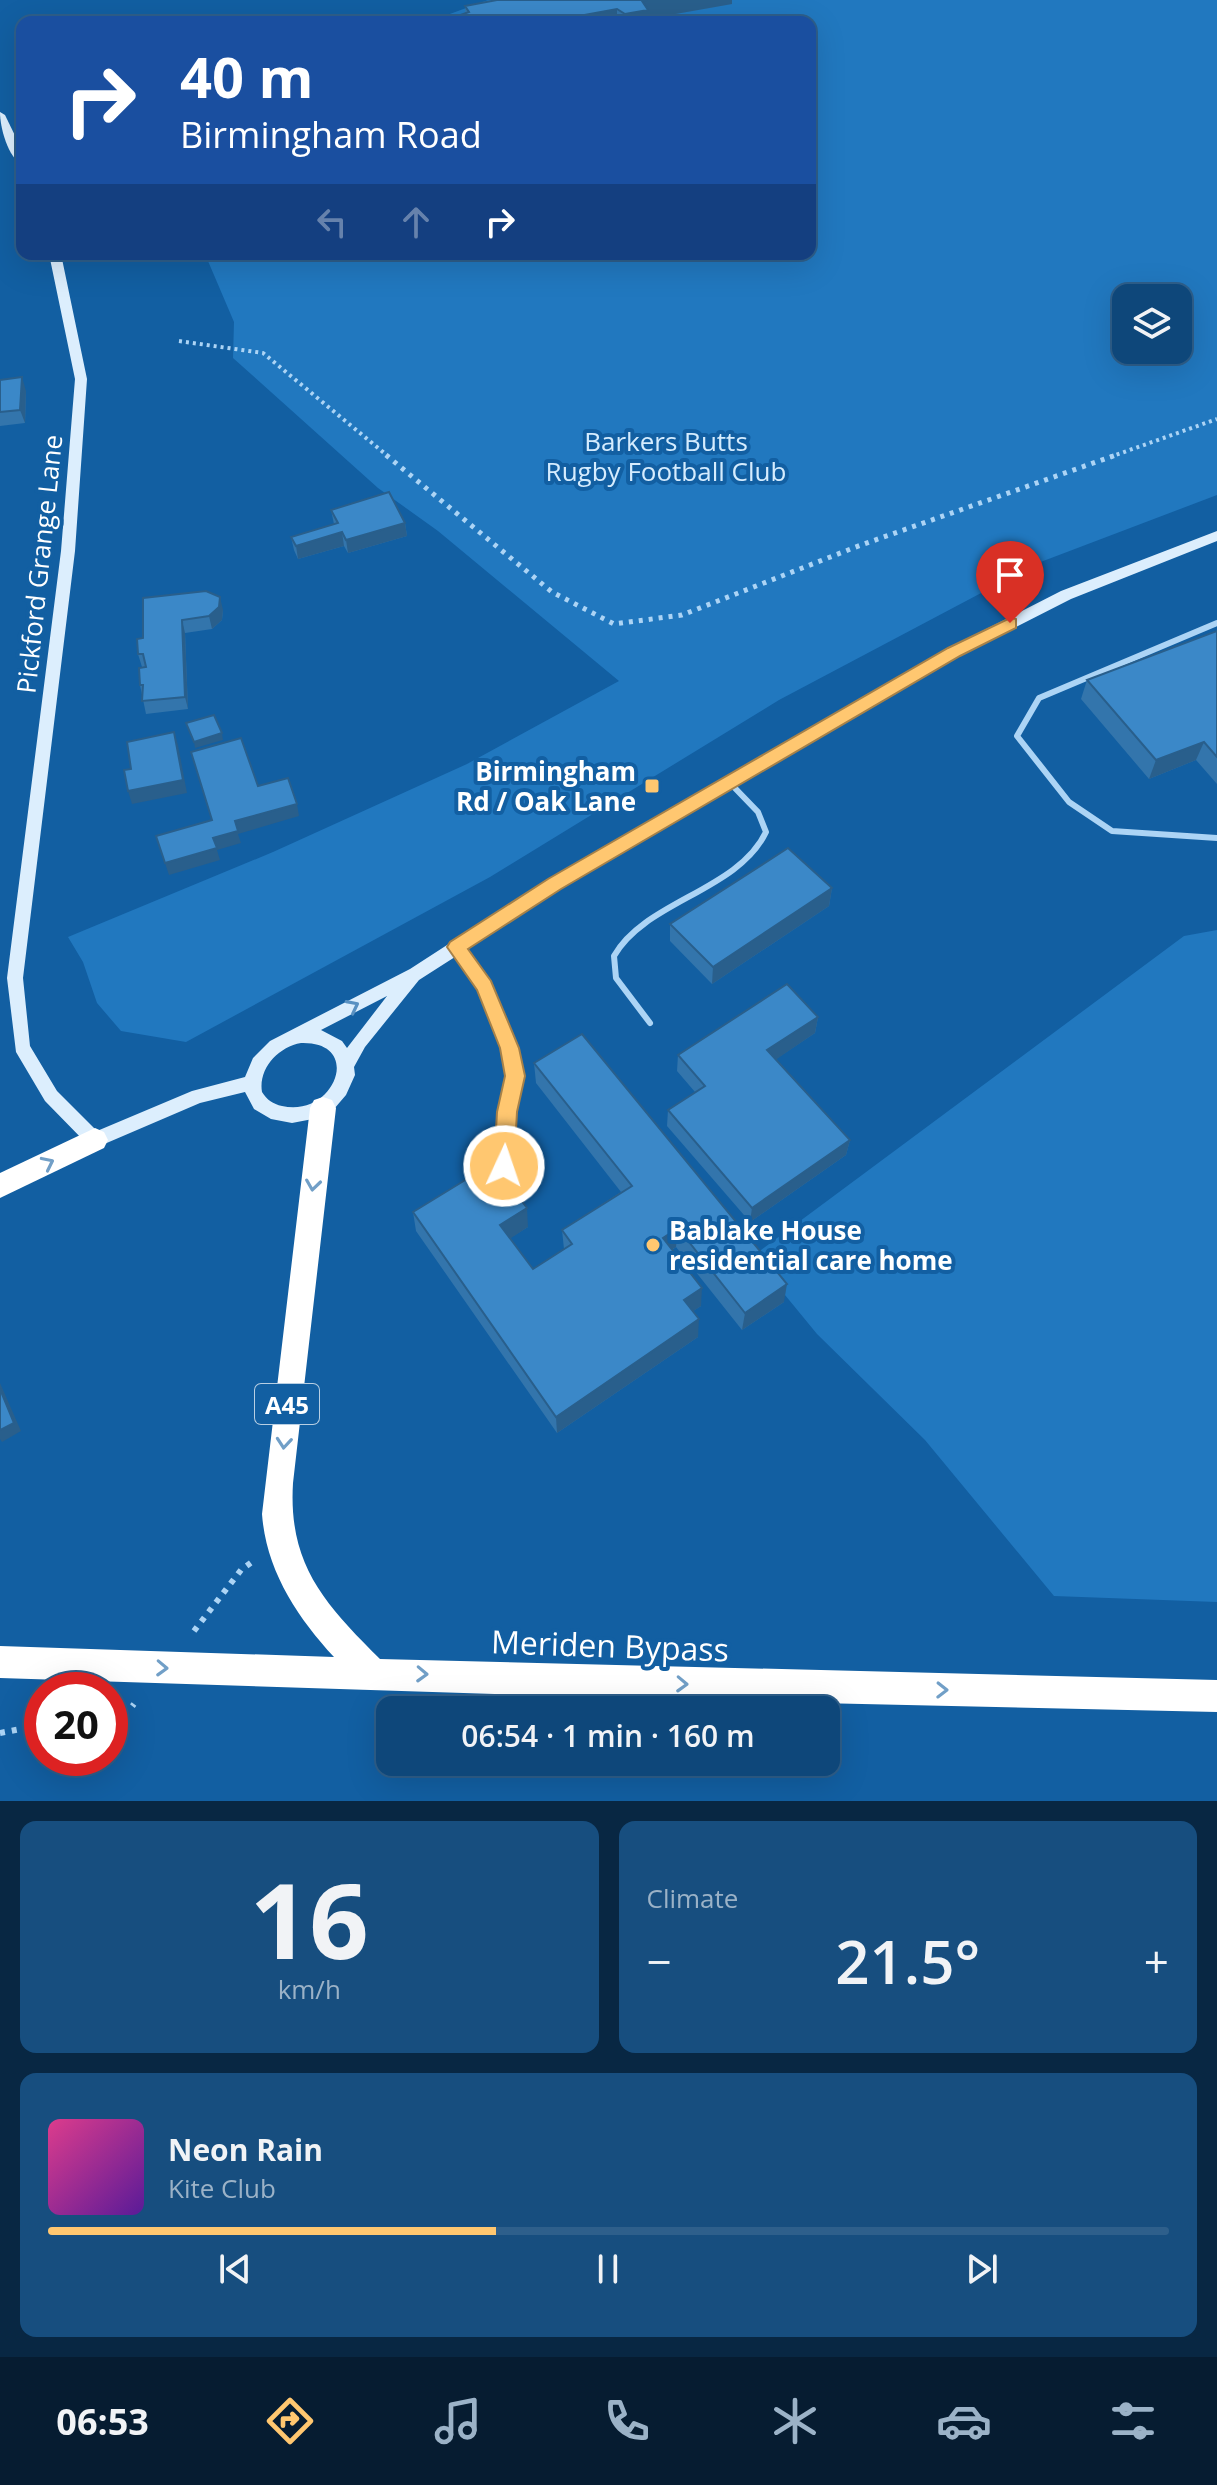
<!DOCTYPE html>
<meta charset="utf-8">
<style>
body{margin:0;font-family:"Open Sans",sans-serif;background:#174e7f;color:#f1f3f6;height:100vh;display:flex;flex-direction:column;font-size:30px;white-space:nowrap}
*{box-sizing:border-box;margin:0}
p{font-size:26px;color:#9bb2c7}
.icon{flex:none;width:44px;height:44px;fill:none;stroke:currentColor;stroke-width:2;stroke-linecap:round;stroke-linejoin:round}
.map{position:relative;height:1801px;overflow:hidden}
.sheet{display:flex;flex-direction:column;gap:20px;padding:20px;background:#082743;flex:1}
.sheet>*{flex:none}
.guide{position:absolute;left:16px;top:16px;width:800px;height:244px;border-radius:16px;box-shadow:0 8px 32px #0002,0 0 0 2px #2e5f8b;background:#1a4fa0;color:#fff;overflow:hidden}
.fabs{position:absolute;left:1112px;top:284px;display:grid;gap:16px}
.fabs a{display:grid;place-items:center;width:80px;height:80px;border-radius:16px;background:#0e477a;box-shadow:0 8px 32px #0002,0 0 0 2px #2e5f8b;font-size:40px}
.speed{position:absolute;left:24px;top:1672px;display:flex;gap:16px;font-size:40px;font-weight:700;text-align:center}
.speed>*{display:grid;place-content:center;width:104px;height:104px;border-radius:50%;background:#0e477a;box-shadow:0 8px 32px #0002,0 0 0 2px #2e5f8b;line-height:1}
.speed .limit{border:12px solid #d22;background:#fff;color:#111}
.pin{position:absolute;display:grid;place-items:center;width:68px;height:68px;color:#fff;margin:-82px -34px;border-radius:50% 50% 50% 0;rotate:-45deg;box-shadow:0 0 8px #0007}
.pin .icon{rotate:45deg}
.me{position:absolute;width:88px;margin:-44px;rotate:3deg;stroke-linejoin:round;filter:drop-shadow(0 0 6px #0008)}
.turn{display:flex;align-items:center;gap:28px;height:168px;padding:0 32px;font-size:36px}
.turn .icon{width:104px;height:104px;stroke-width:2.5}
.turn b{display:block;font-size:56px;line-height:68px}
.lanes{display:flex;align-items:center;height:76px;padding:0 32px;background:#0003;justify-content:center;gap:40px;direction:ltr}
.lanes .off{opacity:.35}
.big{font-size:60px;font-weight:600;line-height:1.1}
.sheet .widget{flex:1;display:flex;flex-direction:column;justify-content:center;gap:12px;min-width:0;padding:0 28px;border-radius:16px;background:#174e7f}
.sheet .dial{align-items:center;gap:0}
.dial b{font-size:104px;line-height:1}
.song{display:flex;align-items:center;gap:24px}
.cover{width:96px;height:96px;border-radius:12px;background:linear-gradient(135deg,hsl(330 70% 55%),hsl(270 70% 35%))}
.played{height:8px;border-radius:4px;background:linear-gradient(90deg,#ffc770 40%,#2e5f8b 40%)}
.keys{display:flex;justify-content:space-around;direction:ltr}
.heat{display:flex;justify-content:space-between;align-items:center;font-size:44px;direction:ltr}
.sheet .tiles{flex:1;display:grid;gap:20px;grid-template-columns:1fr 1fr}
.widget:last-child{grid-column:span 2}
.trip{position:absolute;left:376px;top:1696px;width:464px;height:80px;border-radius:16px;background:#0e477a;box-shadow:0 8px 32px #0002,0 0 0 2px #2e5f8b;font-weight:600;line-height:80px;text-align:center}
.dock{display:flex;height:128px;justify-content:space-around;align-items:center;background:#061c31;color:#9bb2c7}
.dock .icon{width:56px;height:56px}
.dock .active{color:#ffc770}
.dock b{font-size:36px;color:#f1f3f6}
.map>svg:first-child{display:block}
.green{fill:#2178bf;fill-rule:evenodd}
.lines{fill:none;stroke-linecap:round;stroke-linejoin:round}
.path-far2{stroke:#acd4f5;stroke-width:4;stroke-dasharray:3 4;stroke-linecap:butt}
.path-far1{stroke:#acd4f5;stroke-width:5;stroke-dasharray:4 6;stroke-linecap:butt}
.path{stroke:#acd4f5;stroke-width:6;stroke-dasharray:5 7;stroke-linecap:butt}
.lane-far1{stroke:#acd4f5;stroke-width:6}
.lane{stroke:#acd4f5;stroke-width:7}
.secondary{fill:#dceefd;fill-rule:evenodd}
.highway{fill:#fff;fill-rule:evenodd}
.wall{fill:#3375ac}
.shaded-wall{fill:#295f8c}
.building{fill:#3b88c8;stroke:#295f8c;stroke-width:2}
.oneway{stroke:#5991c2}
.oneway2{stroke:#719fc7}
.route{fill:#ffc770;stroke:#a68149;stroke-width:2}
.poi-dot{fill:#ffc770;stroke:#125fa2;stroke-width:3}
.labels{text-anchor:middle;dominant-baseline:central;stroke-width:8;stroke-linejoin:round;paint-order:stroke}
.shield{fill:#125fa2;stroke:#b8cfe3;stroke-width:2}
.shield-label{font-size:24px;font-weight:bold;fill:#fff}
.park-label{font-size:26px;fill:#d5ecfe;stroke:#125fa2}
.street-label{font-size:26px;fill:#fff;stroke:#125fa2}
.poi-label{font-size:26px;font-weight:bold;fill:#fff;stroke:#125fa2;text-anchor:end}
.near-street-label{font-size:32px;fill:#fff;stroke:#125fa2}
</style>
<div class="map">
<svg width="1217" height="1801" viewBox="0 0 1217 1801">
<rect width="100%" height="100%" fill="#125fa2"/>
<!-- green -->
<g class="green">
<path d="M488 0H1217V495L1038 563 779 700 490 877 186 1042 121 1031 97 1003 83 962 68 937 273 852 467 764 619 681 438 531 378 488 233 358 234 322 205 254H810V22H428ZM1126 298H1178V350H1126Z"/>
<polygon points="1217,930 1217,1602 1054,1596 925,1440 817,1334 753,1256 1184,936"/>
</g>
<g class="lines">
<!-- path-far2 -->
<g class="path-far2">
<polyline points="179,341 263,353 389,457"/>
<polyline points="1110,457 1217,419"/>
</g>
<!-- path-far1 -->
<polyline class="path-far1" points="386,455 552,592 614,624 682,615 861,545 1116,455"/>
<!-- path -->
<g class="path">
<polyline points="194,1631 241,1570 252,1562"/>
<polyline points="110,1712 130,1709 134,1704"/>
<polyline points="0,1733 42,1725"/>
</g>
<!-- lane-far1 -->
<g class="lane-far1">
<polyline points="1217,623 1039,698 1017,736 1069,802 1112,831 1217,838"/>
<polyline points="457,949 484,986 509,1045"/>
<path d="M650 1023 616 978 614 956C645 901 738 891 766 832L758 812 730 783"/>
</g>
<!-- lane -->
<polyline class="lane" points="504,1166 507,1112 515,1076 508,1043"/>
<!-- secondary -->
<g class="secondary">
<path d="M0 112 5 115 22 150V165C8 157 0 128 0 112Z"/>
<path d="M49 254H61L87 379 75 551 23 978 30 1046 57 1091 97 1131 192 1091 245 1077 253 1058 270 1041 410 969 549 879 949 648 1061 591 1217 531V541L1071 599 959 656 561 889 419 980 365 1047 354 1067 355 1075 346 1095 334 1109 318 1118 292 1123 271 1119 254 1109 245 1092 200 1103 95 1148 89 1146 45 1101 16 1052 7 978 61 551 75 379ZM387 996 347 1048 342 1041 321 1030ZM301 1043C364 1041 335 1118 282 1106 273 1104 267 1100 262 1092 258 1069 278 1047 301 1043Z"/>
</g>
<!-- highway -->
<g class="highway">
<path d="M323 1097 332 1100 336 1108 293 1483C288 1565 325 1604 380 1659L1217 1680V1712L680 1700 0 1678V1646L334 1657C297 1617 266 1570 262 1514L310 1108 314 1100Z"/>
<polygon points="95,1128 104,1132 108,1140 104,1148 0,1198 0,1173"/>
</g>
</g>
<!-- wall -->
<g class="wall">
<polygon points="497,0 732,0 732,4 647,19 647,22 449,22 449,19 465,13 465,6"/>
<polygon points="0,380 26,391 25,423 0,426"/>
<polygon points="331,510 405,523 407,536 348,553 344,546 298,559 294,550 291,537 334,524"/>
<polygon points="143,598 223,610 222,620 212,629 185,633 188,709 146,714 140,685 142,667 138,654 143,638"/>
<polygon points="1217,631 1217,784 1196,760 1149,779 1081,699 1087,680"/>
<polygon points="832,888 829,906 712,984 670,941 670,924"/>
<polygon points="818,1017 815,1033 776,1059 850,1140 846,1155 750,1222 667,1126 668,1110 695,1092 677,1071 678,1055"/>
<polygon points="534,1063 784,1302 742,1330 676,1247 672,1250 701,1306 693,1311 698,1337 557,1433 416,1231 413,1212 528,1227 510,1238 533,1269 564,1249 562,1230 621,1192 536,1083"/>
</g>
<!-- shaded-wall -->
<g class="shaded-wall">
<polygon points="647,0 732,0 732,4 647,19 647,22 625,22 625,14 642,1"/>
<polygon points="617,9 617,22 546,22"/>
<polygon points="22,377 26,391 25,423 20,410"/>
<polygon points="405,523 407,536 348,553 346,540"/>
<polygon points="342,532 344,546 298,559 296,546"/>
<polygon points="220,597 223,610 222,620 212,629 209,616"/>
<polygon points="182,620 185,633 188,709 185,697"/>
<polygon points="174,732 178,745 187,793 132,804 128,791"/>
<polygon points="222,733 223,740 195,748 194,742"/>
<polygon points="1204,742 1196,760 1149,779 1156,760"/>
<polygon points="297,804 299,816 238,834 241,843 217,850 220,860 169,875 165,863 213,838 235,821"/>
<polygon points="832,888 829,906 712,984 713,967"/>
<polygon points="818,1017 815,1033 765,1067 767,1050"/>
<polygon points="850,1140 846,1155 750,1222 752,1208"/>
<polygon points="527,1208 528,1227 502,1244 500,1225"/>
<polygon points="678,1228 676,1247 662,1256 663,1238"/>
<polygon points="787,1284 784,1302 742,1330 745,1313"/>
<polygon points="702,1288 701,1306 683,1318 684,1300"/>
<polygon points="699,1319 698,1337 557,1433 556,1417"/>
<polygon points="0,1383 21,1431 2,1442 0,1439"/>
</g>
<!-- building -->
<g class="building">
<polygon points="497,0 647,0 642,1 648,10 625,14 617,9 546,22 450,22 449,19 469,12 465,6"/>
<polygon points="22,377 20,410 0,412 0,380"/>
<polygon points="389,492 405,523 346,540 342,532 296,546 291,537 338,523 331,510"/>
<polygon points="206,591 220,597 219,607 209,616 182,620 185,697 142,701 143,685 140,685 139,668 146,667 143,654 138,654 137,639 143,638 143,598"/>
<polygon points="1217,631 1217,757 1204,742 1156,760 1087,680"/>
<polygon points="214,715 222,733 194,742 186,723"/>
<polygon points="174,732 183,780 128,791 124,770 131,769 127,742"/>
<polygon points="241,738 258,786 288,778 297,804 235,821 238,831 213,838 217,848 165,863 156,836 212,820 191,752"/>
<polygon points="788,848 832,888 713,967 670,924"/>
<polygon points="787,984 818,1017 767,1050 850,1140 752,1208 668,1110 705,1086 678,1055"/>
<polygon points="582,1034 787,1284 745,1313 678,1228 663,1238 702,1288 684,1300 699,1319 556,1417 413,1212 493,1163 527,1208 500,1225 533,1269 572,1244 562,1230 632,1186 534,1063"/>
<polygon points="0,1389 14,1423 0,1430"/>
</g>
<!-- one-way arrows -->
<defs><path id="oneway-chevron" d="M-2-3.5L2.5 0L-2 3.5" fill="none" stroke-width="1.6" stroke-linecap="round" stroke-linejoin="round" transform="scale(2)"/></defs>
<use class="oneway" href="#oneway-chevron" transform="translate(353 1006) rotate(-27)"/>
<g class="oneway2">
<use href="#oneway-chevron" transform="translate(48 1163) rotate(-26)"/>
<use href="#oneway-chevron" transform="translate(313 1185) rotate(98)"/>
<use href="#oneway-chevron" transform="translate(284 1443) rotate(95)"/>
<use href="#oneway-chevron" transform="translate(162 1668) rotate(2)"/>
<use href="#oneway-chevron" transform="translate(422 1674) rotate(2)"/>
<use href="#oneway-chevron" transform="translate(682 1684) rotate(2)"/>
<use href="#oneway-chevron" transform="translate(942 1690) rotate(1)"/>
</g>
<!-- route -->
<polygon class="route" points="1010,618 1016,619 1016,628 960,656 561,889 468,949 491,981 519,1048 525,1076 517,1112 514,1166 511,1172 504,1175 497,1172 494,1166 497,1112 505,1076 500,1048 477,990 447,947 450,942 548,879 948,648"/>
<!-- markers -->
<g class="poi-dot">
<rect x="644" y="778" width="16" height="16" rx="4"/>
<circle cx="653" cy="1245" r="8"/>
</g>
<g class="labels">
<!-- shield labels -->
<rect class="shield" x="255" y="1384" width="64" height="40" rx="6"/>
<g class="shield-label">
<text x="287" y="1404">A45</text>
</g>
<!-- park labels -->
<g class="park-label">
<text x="666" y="441">Barkers Butts<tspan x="666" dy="30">Rugby Football Club</tspan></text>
</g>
<!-- street labels -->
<g class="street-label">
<text transform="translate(39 564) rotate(-84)">Pickford Grange Lane</text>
</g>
<!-- poi labels -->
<g class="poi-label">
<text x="636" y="771">Birmingham<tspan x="636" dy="30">Rd / Oak Lane</tspan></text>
<text x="669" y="1230" text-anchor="start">Bablake House<tspan x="669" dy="30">residential care home</tspan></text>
</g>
<!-- near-street labels -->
<g class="near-street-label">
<text transform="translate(610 1645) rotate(2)">Meriden Bypass</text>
</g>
</g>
</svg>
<div class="fabs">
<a><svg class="icon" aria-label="layers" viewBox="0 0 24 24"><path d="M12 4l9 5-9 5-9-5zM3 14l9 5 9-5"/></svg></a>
</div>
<div class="speed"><div class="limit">20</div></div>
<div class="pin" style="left:1010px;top:623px;background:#d93025"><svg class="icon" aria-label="arrive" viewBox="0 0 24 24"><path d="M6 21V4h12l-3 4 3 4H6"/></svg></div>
<svg class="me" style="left:504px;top:1166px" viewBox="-20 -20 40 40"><circle r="17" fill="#ffc770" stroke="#fff" stroke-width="3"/><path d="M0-11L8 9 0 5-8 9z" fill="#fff"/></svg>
<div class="trip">06:54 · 1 min · 160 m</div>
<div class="guide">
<div class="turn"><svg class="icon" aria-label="right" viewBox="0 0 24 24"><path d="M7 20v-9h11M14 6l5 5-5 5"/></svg><div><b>40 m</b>Birmingham Road</div></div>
<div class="lanes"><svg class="icon off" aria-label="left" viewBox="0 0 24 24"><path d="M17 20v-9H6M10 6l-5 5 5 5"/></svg><svg class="icon off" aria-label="ahead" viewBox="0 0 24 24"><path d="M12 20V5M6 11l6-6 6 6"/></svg><svg class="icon" aria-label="right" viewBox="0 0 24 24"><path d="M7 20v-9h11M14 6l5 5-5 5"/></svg></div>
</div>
</div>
<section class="sheet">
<div class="tiles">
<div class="widget dial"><b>16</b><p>km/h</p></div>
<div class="widget"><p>Climate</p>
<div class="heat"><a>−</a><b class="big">21.5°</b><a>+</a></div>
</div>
<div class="widget">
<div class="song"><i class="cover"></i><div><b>Neon Rain</b><p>Kite Club</p></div></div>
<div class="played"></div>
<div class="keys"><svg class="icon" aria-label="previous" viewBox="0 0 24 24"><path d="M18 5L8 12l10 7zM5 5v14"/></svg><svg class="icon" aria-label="pause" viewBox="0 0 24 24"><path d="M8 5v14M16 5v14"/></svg><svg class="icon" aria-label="next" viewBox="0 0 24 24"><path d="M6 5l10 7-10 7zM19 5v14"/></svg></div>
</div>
</div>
</section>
<nav class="dock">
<b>06:53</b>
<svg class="icon active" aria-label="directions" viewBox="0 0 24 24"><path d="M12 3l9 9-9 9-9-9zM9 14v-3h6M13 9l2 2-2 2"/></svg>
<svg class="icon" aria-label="music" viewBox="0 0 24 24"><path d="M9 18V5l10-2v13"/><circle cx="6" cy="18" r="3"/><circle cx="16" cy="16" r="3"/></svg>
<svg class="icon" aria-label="phone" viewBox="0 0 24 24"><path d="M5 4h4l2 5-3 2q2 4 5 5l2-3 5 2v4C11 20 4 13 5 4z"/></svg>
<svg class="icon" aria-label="climate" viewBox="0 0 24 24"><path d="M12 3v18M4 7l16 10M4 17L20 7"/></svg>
<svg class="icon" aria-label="car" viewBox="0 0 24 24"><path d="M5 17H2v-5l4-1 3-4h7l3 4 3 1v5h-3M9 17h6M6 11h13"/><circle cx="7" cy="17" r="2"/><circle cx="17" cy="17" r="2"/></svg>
<svg class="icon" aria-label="filters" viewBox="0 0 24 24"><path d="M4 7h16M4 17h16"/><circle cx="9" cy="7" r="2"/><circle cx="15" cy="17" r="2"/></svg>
</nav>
